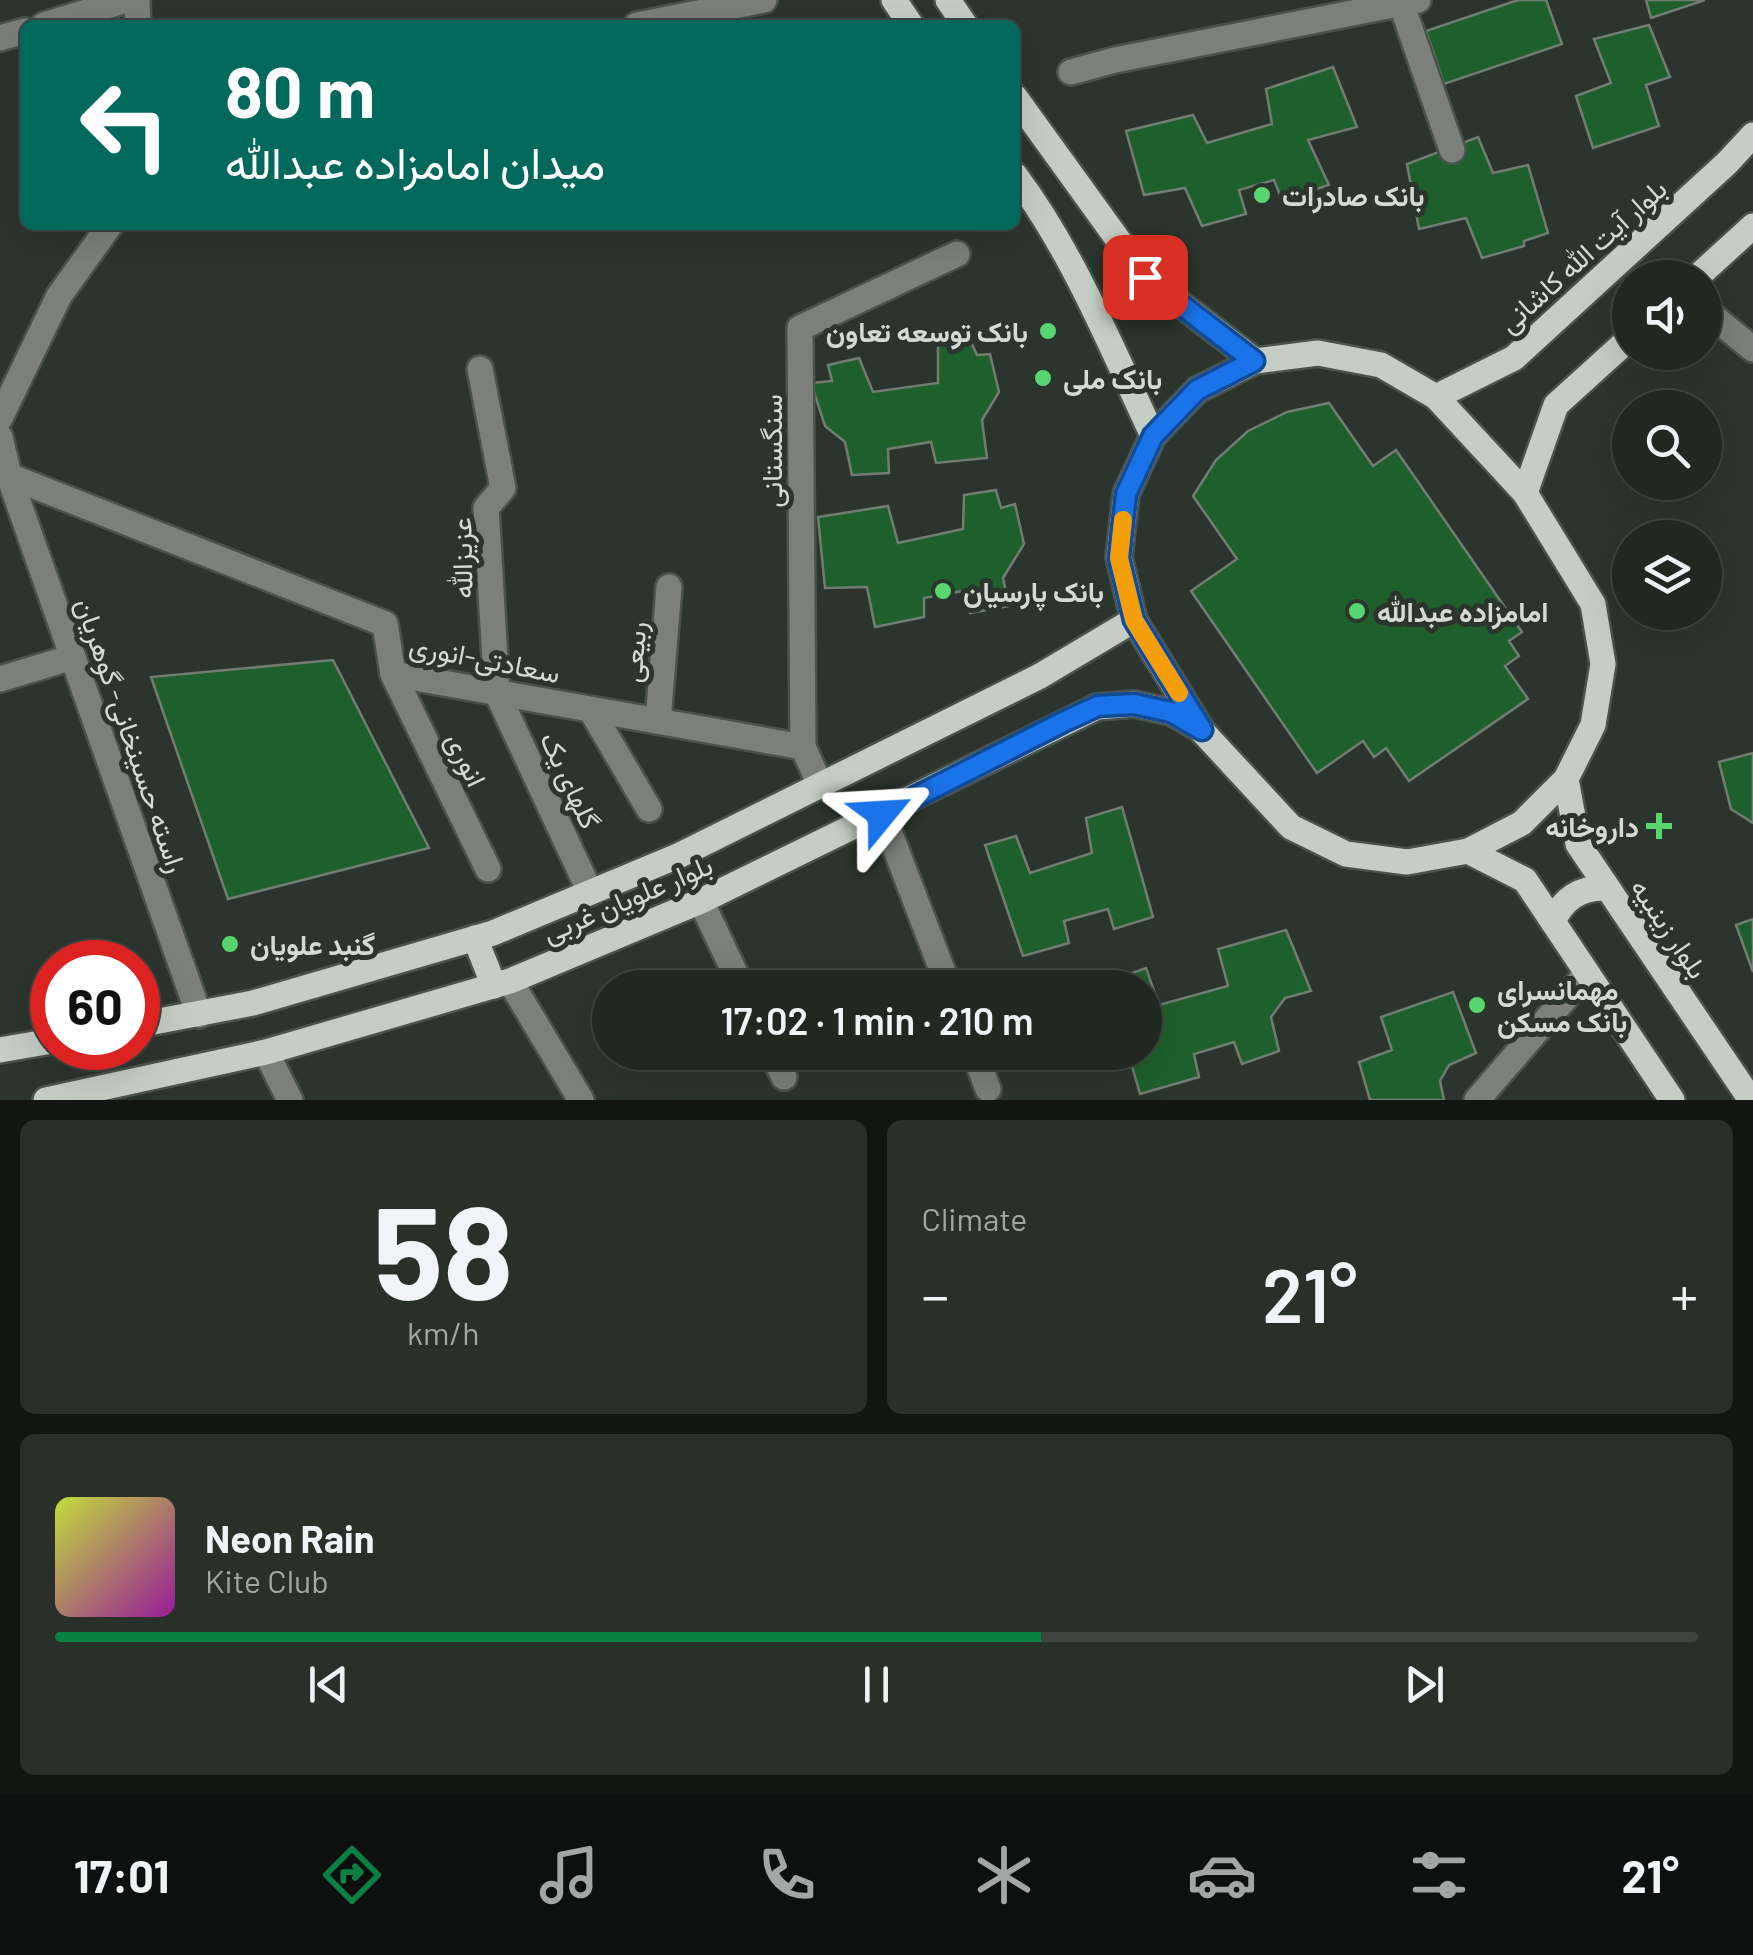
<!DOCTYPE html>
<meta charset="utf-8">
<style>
body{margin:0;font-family:Barlow,Vazirmatn,sans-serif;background:#29302a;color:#f1f3f6;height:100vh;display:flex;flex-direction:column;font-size:38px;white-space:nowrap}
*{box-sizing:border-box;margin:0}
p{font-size:32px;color:#a2a6a5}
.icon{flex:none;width:55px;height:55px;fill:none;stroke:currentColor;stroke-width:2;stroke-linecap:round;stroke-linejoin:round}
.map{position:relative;height:1100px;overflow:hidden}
.drawer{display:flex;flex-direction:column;gap:20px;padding:20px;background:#121613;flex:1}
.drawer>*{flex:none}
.top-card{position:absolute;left:20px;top:20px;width:1000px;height:210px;border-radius:15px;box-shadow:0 10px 40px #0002,0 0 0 2px #3e4440;background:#00695c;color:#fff;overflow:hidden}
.controls{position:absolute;left:1612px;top:260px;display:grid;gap:20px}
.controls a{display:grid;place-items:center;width:110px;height:110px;border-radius:50%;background:#212822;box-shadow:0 10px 40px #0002,0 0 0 2px #3e4440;font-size:50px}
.speed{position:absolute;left:30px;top:940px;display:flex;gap:20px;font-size:50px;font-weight:700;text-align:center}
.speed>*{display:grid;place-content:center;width:130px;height:130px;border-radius:50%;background:#212822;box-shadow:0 10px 40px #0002,0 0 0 2px #3e4440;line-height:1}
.speed .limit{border:15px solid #d22;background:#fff;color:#111}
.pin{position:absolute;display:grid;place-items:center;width:85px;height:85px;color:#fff;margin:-42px;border-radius:20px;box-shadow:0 5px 15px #0006}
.me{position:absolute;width:110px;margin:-55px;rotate:63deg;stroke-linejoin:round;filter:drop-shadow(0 0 8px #0008)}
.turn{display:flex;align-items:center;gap:35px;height:210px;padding:0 40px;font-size:45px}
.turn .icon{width:130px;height:130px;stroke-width:2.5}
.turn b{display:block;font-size:70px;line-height:85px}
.big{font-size:75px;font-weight:600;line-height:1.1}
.drawer .tile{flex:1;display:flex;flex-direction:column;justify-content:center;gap:15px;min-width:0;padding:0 35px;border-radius:15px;background:#29302a}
.drawer .dial{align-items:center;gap:0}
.dial b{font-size:130px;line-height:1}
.song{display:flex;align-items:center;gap:30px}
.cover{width:120px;height:120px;border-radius:15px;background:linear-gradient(135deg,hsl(70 70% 55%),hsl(300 70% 35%))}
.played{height:10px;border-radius:5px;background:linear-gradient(90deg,#0b8043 60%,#3e4440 60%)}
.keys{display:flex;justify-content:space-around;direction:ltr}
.heat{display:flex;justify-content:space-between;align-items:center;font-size:55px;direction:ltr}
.drawer .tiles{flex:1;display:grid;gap:20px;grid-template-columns:1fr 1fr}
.tile:last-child{grid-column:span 2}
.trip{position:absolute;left:592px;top:970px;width:570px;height:100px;border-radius:50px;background:#212822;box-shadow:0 10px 40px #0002,0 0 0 2px #3e4440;font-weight:600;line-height:100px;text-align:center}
.tabs{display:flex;height:160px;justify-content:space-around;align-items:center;background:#0d100e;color:#a2a6a5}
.tabs .icon{width:70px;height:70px}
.tabs .selected{color:#0b8043}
.tabs b{font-size:45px;color:#f1f3f6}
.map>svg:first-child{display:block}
.building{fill:#1e602b;stroke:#727c73;stroke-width:2.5}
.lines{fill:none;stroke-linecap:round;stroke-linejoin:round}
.minor-casing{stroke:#4a534b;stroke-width:30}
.major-casing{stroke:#4a534b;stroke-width:30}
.minor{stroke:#7b807c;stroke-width:25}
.major{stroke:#c5cec5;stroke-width:25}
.route-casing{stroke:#114b97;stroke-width:25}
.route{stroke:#1a73e8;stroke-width:18}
.slow{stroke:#f59e0b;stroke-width:18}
.poi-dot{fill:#59d56f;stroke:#2c352d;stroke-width:4}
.labels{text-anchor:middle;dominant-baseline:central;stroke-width:10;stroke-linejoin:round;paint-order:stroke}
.poi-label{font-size:28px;font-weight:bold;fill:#d5dad5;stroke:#2c352d;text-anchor:start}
.street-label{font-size:28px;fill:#d5dad5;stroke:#2c352d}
</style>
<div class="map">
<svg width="1753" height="1100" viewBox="0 0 1753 1100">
<rect width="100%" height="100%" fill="#2c352d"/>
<!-- building -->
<g class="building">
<polygon points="1518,0 1546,0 1562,44 1444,84 1426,31"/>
<polygon points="1646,0 1705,0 1651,18"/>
<polygon points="1649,25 1670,77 1646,85 1659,126 1593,148 1576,96 1611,83 1594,39"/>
<polygon points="1333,67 1357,127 1308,140 1329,185 1282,200 1274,180 1239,190 1246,214 1202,226 1185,188 1144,195 1126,131 1193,115 1207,143 1272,124 1266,89"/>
<polygon points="1478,137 1493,173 1528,165 1548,233 1524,241 1524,246 1482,258 1466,218 1419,229 1407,164"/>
<polygon points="970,340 977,355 990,354 999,392 982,420 987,458 936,463 931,442 888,449 889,473 852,475 845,442 825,426 811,383 832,381 828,365 859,358 873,392 938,383 938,345"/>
<polygon points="1329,403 1373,466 1396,450 1522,632 1509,641 1519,656 1505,666 1528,699 1409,781 1386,748 1374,757 1363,741 1317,773 1191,591 1237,559 1193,496 1216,460 1248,431 1287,412"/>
<polygon points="996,490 1001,508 1015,504 1024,544 1003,578 1009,606 970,613 963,591 924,598 924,617 875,627 867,587 825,588 818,517 888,506 898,543 963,529 964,495"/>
<polygon points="333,660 429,848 228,899 151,677"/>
<polygon points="1753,753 1753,823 1731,809 1719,762"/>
<polygon points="1122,807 1153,917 1114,929 1108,909 1064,921 1069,943 1023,956 985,845 1016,836 1030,873 1092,853 1086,818"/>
<polygon points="1753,919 1753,972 1736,925"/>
<polygon points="1286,930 1311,991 1285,998 1271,1017 1279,1051 1242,1064 1234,1042 1194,1054 1199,1077 1140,1094 1128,1052 1145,1052 1145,988 1089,988 1146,968 1159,1005 1228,986 1218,949"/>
<polygon points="1453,992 1476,1053 1449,1065 1440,1081 1444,1100 1370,1100 1359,1062 1392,1050 1381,1017"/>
</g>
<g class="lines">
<defs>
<g id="minor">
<polyline points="137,0 138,25"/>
<polyline points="1400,0 1452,150"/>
<polyline points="44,25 126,0"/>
<polyline points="637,25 764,0"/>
<polyline points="0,38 25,31"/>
<polyline points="1071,72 1115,60 1418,0"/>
<polyline points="1705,310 1753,349"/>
<polyline points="480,369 503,488 486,508 497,693 590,892"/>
<polyline points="0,418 59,296 110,225"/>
<polyline points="0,437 9,476 199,1015"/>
<polyline points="0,469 9,476 385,624 393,674 803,747 820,785"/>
<polyline points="393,674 488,869"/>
<polyline points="0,679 73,657"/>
<polyline points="591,710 649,809"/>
<polyline points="658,721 669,587"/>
<polyline points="803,747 800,328 957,254"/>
<polyline points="882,813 949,988"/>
<polyline points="701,901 742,988"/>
<polyline points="510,981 581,1100"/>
<polyline points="266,1052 290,1100"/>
<polyline points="772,1052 784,1077"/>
<polyline points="974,1052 988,1089"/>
<polyline points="1477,1100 1587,973"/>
</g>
<g id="major">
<polyline points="894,0 911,25"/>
<polyline points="948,0 965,25"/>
<polyline points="1015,97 1145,277 1255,361"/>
<path d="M1015 175C1074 254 1111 347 1153 436"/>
<polyline points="1696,278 1753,226"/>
<polygon points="1318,353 1381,365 1436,397 1525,493 1593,604 1603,664 1593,725 1566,779 1522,823 1468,851 1407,862 1346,854 1291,827 1202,731 1134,620 1119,557 1126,494 1153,436 1197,390 1255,361"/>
<polyline points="1436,397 1514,358 1727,163 1753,135"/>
<polyline points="1525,493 1556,405 1630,338"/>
<polyline points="1566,779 1578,844 1751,1100"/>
<polyline points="1468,851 1525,880 1672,1100"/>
<path d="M1553 922C1563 898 1581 887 1606 888"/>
<polyline points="475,938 494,986"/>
<polyline points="138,1025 253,1003 493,933 680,855 1040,676 1134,620"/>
<polyline points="0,1050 52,1041"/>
<polyline points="46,1100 266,1052 510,981 701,901 1097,707 1134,704 1171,712 1199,728"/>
</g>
</defs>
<!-- minor casing -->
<use href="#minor" class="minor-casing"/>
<!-- major casing -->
<use href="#major" class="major-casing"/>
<!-- minor -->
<use href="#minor" class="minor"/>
<!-- major -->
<use href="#major" class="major"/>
</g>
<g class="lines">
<defs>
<polyline id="route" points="882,814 1063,722 1098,706 1134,704 1171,712 1202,730 1134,620 1119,558 1126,494 1153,436 1197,390 1254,361 1145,277"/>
</defs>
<!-- route casing -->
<use href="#route" class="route-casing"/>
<!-- route -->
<use href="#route" class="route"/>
<!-- slow -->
<polyline class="slow" points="1123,520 1119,558 1134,620 1179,693"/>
</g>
<!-- markers -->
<g class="poi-dot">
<circle cx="1262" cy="195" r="10"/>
<circle cx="1048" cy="331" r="10"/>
<circle cx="1043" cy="378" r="10"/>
<circle cx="943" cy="591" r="10"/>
<circle cx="1357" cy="611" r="10"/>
<path d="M1654 811h10v10h10v10h-10v10h-10v-10h-10v-10h10z"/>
<circle cx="230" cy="944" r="10"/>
<circle cx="1477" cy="1005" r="10"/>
</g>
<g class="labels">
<!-- poi labels -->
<g class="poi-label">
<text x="1282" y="195">بانک صادرات</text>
<text x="1028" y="331" text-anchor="end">بانک توسعه تعاون</text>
<text x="1063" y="378">بانک ملی</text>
<text x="963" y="591">بانک پارسیان</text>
<text x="1377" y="611">امامزاده عبدالله</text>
<text x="1639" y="826" text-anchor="end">داروخانه</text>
<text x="250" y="944">گنبد علویان</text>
<text x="1497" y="989">مهمانسرای<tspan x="1497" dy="32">بانک مسکن</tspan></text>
</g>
<!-- street labels -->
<g class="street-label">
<text transform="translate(1582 255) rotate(-42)">بلوار آیت الله کاشانی</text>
<text transform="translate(771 451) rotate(-90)">سنگستانی</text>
<text transform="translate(461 558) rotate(-91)">عزیزالله</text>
<text transform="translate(633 652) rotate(-85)">ربیعی</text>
<text transform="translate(485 658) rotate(11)">سعادتی-انوری</text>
<text transform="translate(132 735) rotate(71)">راسته حسینخانی- گوهریان</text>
<text transform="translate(467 759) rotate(64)">انوری</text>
<text transform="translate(571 780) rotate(65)">گلهای یک</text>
<text transform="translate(627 898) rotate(-23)">بلوار علویان غربی</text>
<text transform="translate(1670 928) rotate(56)">بلوار زینبیه</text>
</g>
</g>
</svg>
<div class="controls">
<a><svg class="icon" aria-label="sound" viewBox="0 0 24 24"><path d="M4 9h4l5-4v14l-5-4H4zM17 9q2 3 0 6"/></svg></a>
<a><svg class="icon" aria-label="search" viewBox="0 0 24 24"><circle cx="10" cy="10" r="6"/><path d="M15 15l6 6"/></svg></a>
<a><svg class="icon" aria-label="layers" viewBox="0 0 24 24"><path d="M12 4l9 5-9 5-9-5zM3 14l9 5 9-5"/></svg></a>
</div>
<div class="speed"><div class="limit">60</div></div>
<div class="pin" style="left:1145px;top:277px;background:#d93025"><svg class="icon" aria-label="arrive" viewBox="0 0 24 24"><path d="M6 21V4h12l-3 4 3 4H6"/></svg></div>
<svg class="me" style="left:882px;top:814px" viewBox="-20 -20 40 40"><path d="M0-17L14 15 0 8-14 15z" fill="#1a73e8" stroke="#fff" stroke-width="4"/></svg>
<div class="trip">17:02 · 1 min · 210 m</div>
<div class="top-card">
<div class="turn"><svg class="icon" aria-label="left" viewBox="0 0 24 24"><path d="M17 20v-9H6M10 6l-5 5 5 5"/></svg><div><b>80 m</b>میدان امامزاده عبدالله</div></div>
</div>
</div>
<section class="drawer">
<div class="tiles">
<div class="tile dial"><b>58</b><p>km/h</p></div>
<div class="tile"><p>Climate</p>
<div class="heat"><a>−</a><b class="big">21°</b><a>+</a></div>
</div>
<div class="tile">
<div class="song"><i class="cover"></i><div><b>Neon Rain</b><p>Kite Club</p></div></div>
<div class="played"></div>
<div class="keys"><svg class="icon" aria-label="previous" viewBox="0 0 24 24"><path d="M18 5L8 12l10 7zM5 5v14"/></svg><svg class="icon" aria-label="pause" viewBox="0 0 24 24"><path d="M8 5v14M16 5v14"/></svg><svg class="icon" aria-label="next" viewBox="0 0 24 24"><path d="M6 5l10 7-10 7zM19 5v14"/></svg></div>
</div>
</div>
</section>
<nav class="tabs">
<b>17:01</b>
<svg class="icon selected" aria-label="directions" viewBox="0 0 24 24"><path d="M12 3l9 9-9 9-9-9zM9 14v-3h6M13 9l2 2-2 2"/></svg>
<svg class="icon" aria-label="music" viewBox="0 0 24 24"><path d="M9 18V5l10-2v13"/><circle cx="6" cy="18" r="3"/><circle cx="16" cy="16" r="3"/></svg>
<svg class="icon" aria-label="phone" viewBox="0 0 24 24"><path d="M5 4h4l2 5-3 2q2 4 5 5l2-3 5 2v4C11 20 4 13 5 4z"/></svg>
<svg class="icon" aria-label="climate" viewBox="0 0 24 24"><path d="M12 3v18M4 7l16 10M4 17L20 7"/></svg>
<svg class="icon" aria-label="car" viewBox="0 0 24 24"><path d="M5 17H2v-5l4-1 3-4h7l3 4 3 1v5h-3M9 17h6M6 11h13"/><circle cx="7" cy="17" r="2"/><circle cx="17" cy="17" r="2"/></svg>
<svg class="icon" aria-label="filters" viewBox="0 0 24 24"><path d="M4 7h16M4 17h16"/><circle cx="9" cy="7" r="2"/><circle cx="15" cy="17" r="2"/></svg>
<b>21°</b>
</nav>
